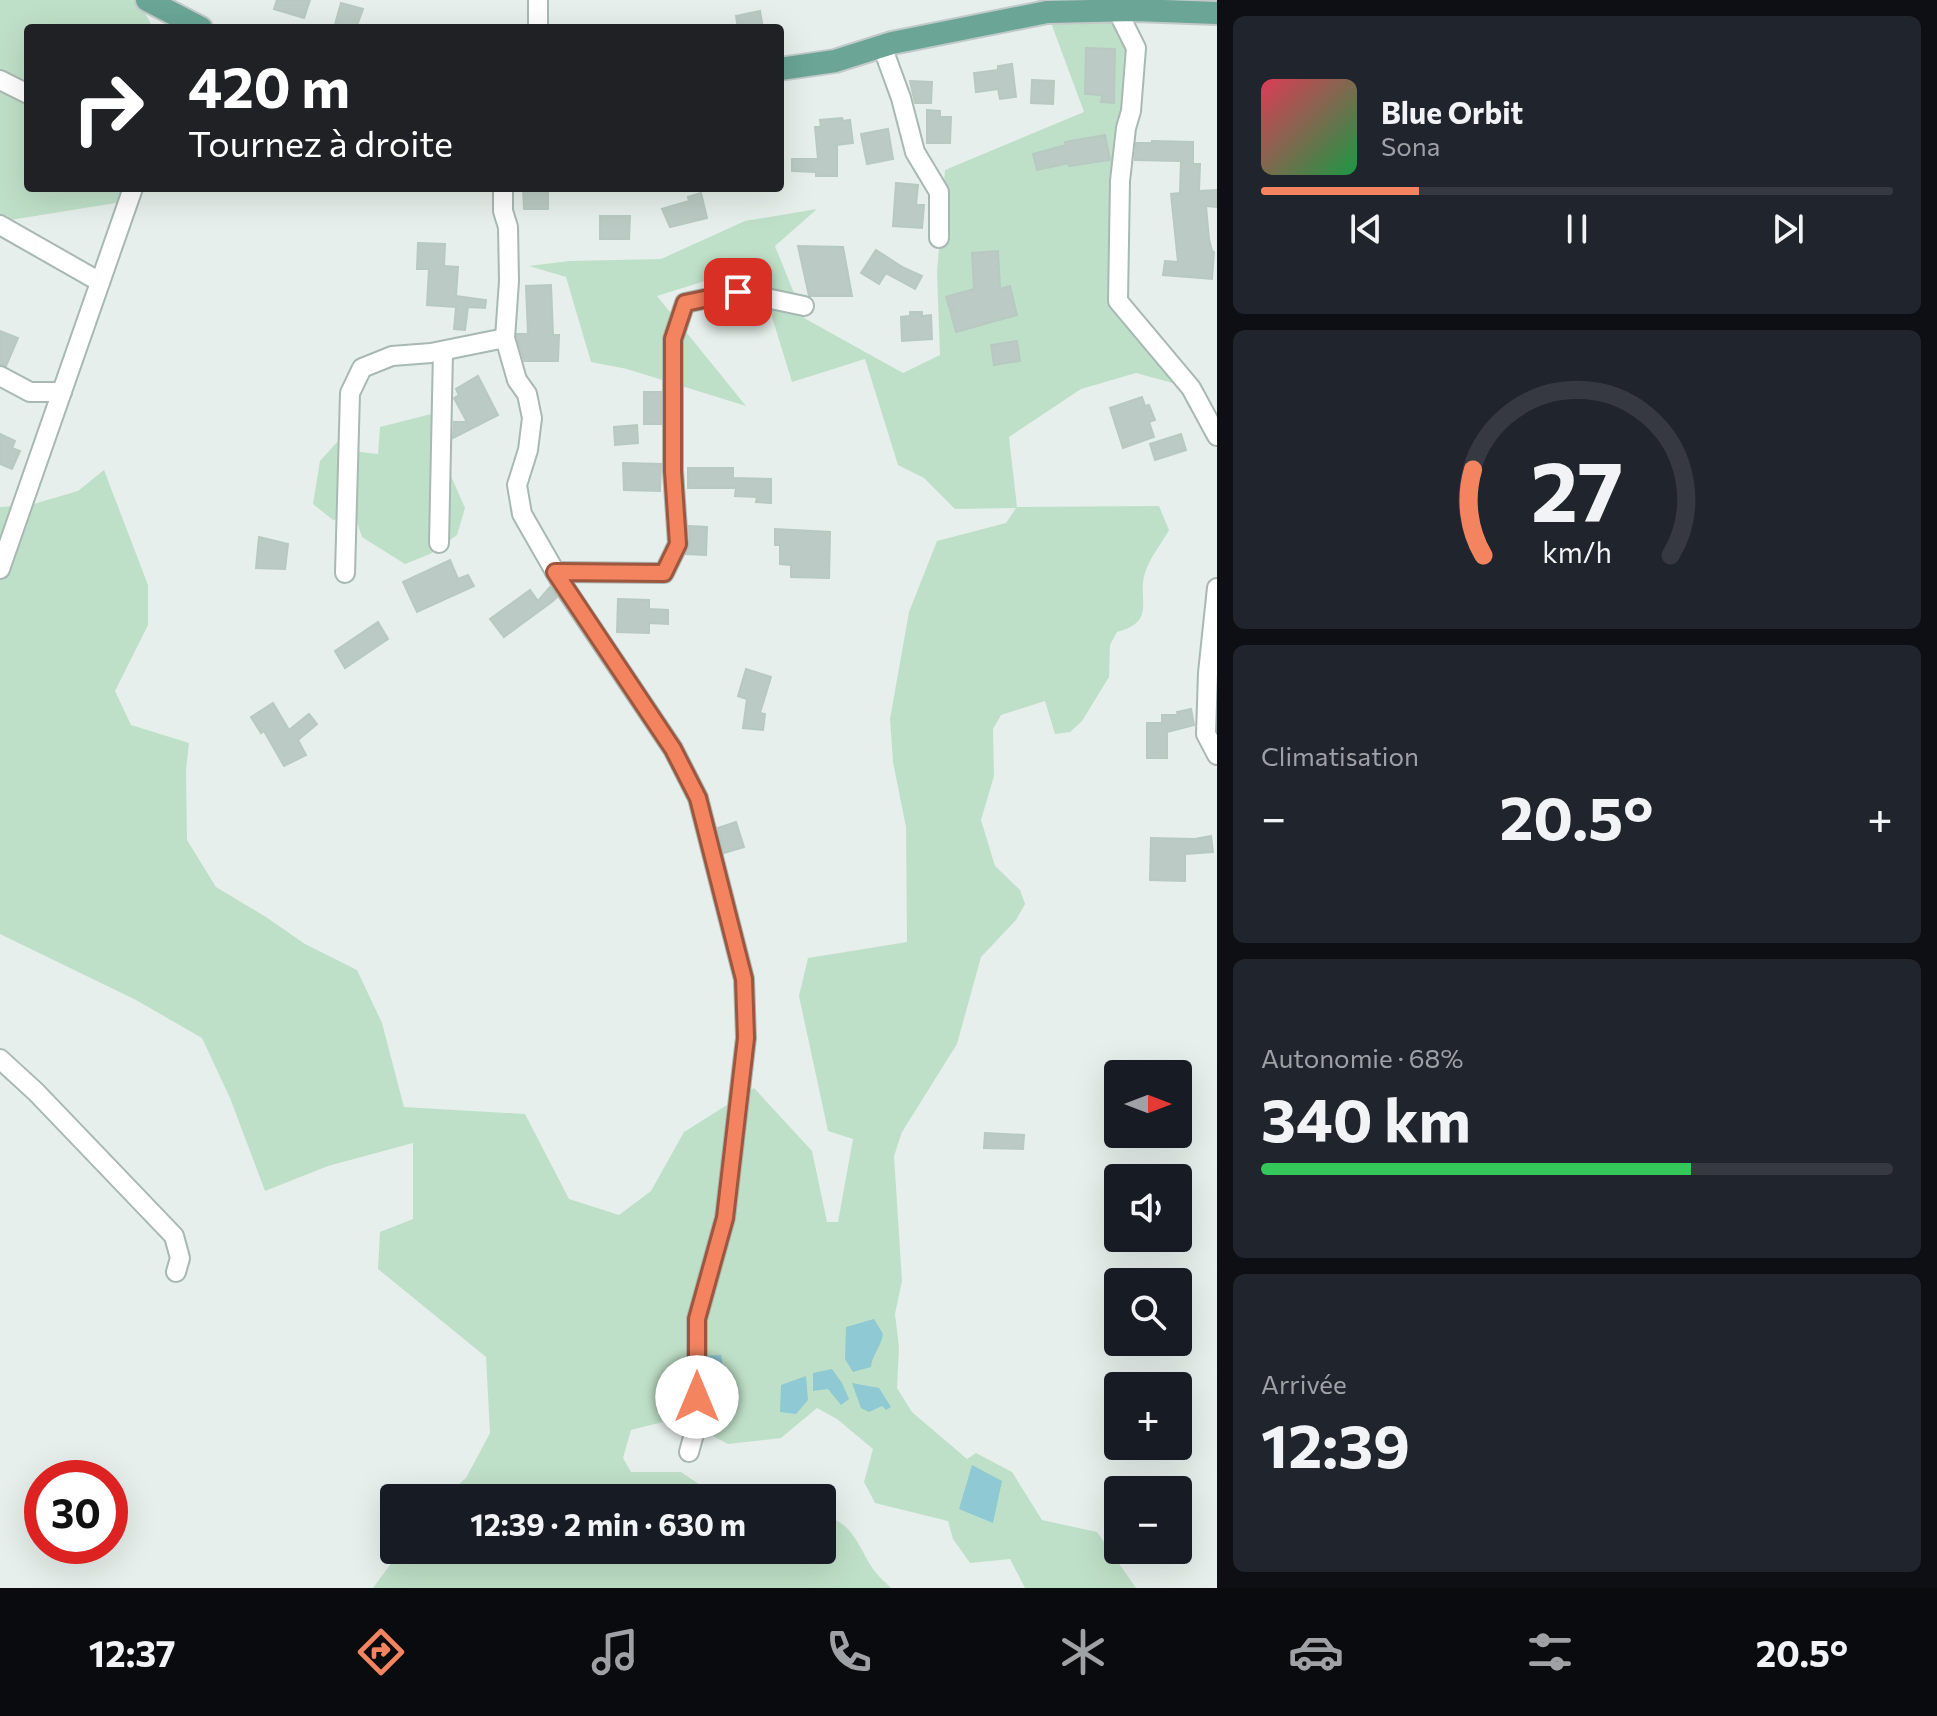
<!DOCTYPE html>
<html lang="fr">
<meta charset="utf-8">
<style>
body{margin:0;font-family:Commissioner,sans-serif;background:#20242c;color:#f1f3f6;height:100vh;display:flex;flex-direction:column;font-size:30px;white-space:nowrap}
*{box-sizing:border-box;margin:0}
p{font-size:26px;color:#9ea1a6}
.icon{flex:none;width:44px;height:44px;fill:none;stroke:currentColor;stroke-width:2;stroke-linecap:round;stroke-linejoin:round}
.map{position:relative;flex:1;overflow:hidden}
.drawer{display:flex;flex-direction:column;gap:16px;padding:16px;background:#0d0f14;width:720px}
.drawer>*{flex:none}
.banner{position:absolute;left:24px;top:24px;width:760px;height:168px;border-radius:8px;box-shadow:0 8px 32px #0002;background:#202124;color:#fff;overflow:hidden}
.needle{width:52px;rotate:90deg}
.fabs{position:absolute;left:1104px;top:1060px;display:grid;gap:16px}
.fabs a{display:grid;place-items:center;width:88px;height:88px;border-radius:8px;background:#171b24;box-shadow:0 8px 32px #0002;font-size:40px}
.speed{position:absolute;left:24px;top:1460px;display:flex;gap:16px;font-size:40px;font-weight:700;text-align:center}
.speed>*{display:grid;place-content:center;width:104px;height:104px;border-radius:50%;background:#171b24;box-shadow:0 8px 32px #0002;line-height:1}
.speed .limit{border:12px solid #d22;background:#fff;color:#111}
.pin{position:absolute;display:grid;place-items:center;width:68px;height:68px;color:#fff;margin:-34px;border-radius:16px;box-shadow:0 4px 12px #0006}
.me{position:absolute;width:88px;margin:-44px;rotate:0deg;stroke-linejoin:round;filter:drop-shadow(0 0 6px #0008)}
.turn{display:flex;align-items:center;gap:28px;height:168px;padding:0 32px;font-size:36px}
.turn .icon{width:104px;height:104px;stroke-width:2.5}
.turn b{display:block;font-size:56px;line-height:68px}
.big{font-size:60px;font-weight:700;line-height:1.1}
.drawer .widget{flex:1;display:flex;flex-direction:column;justify-content:center;gap:12px;min-width:0;padding:0 28px;border-radius:12px;background:#20242c}
.drawer .dial{align-items:center;gap:0}
.dial svg{height:208px;overflow:visible;fill:none;stroke:#363941;stroke-width:7;stroke-linecap:round;text-anchor:middle}
.dial text{fill:#f1f3f6;stroke:none}
.song{display:flex;align-items:center;gap:24px}
.cover{width:96px;height:96px;border-radius:12px;background:linear-gradient(135deg,hsl(350 70% 55%),hsl(140 70% 35%))}
.played{height:8px;border-radius:4px;background:linear-gradient(90deg,#f4845f 25%,#363941 25%)}
.keys{display:flex;justify-content:space-around;direction:ltr}
.heat{display:flex;justify-content:space-between;align-items:center;font-size:44px;direction:ltr}
.charge{height:12px;border-radius:6px;background:linear-gradient(90deg,#34c759 68%,#363941 0)}
.trip{position:absolute;left:380px;top:1484px;width:456px;height:80px;border-radius:8px;background:#171b24;box-shadow:0 8px 32px #0002;font-weight:700;line-height:80px;text-align:center}
.menu{display:flex;height:128px;justify-content:space-around;align-items:center;background:#090b0e;color:#9ea1a6}
.menu .icon{width:56px;height:56px}
.menu .current{color:#f4845f}
.menu b{font-size:36px;color:#f1f3f6}
main{display:flex;flex:1;min-height:0}
.map>svg:first-child{display:block}
.green{fill:#bfe0c8}
.water{fill:#8ec9d4}
.building{fill:#bbcac4;stroke:#b8c9c2;stroke-width:2}
.lines{fill:none;stroke-linecap:round;stroke-linejoin:round}
.minor-casing{stroke:#a8b8b2;stroke-width:22}
.major-casing{stroke:#c2cac8;stroke-width:26}
.minor{stroke:#fff;stroke-width:18}
.major{stroke:#6aa596;stroke-width:22}
.route-casing{stroke:#9f563e;stroke-width:20}
.route{stroke:#f4845f;stroke-width:14}
</style>
<main>
<div class="map">
<svg width="1217" height="1588" viewBox="0 0 1217 1588">
<rect width="100%" height="100%" fill="#e6efeb"/>
<!-- green -->
<g class="green">
<polygon points="0,0 138,0 153,28 28,28 28,188 134,188 128,201 4,221 0,219"/>
<path d="M1037 0H1217V13L1118 10 1136 48 1118 301 1191 388 1136 373 1081 389 1009 437 1017 507 1159 506 1169 530C1162 543 1151 556 1146 570 1135 598 1159 621 1117 632L1110 645 1109 677 1082 721 1070 732 1055 734 1045 701 1001 715 993 729 994 776 981 820 995 866 1020 890 1025 904 1016 920 981 957 957 1044 902 1132 894 1156 902 1281 895 1314 899 1347 897 1388 912 1412 967 1459 976 1453 1012 1472 1042 1520 1097 1532 1136 1588H1025L1010 1559 970 1563 953 1539 948 1521 875 1503 864 1482 873 1449 837 1419 817 1408 781 1438 728 1444 679 1418 631 1430 623 1458 631 1472H681L719 1498H443L466 1478 490 1433 486 1357 378 1269 380 1232 413 1219V1143L328 1166 265 1191 230 1098 202 1038 136 1000 0 934V507L30 505 78 491 104 470 148 585V625L115 691 131 725 189 743 186 770 187 840 216 887 266 917 305 944 357 970 382 1023 404 1107 525 1114 569 1199 619 1215 651 1191 684 1132 754 1088 812 1151 827 1222H838L853 1139 828 1131 799 996 808 958 907 942 906 827 893 762 890 719 909 612 937 541 1006 523 1016 508 955 509 924 478 898 465 865 359 792 382 756 265 657 296 746 406 627 369 591 362 566 277 529 266 569 261 661 259 745 221 817 209 775 246 804 318 903 373 940 355 937 273 945 170 1084 112 1047 12Z"/>
<polygon points="439,412 444,460 465,508 457,535 430,554 405,564 362,537 355,516 333,520 313,504 320,461 347,431 360,452 378,454 380,427"/>
<path d="M822 1517C851 1518 859 1548 873 1569 878 1576 885 1582 891 1588H373L401 1550H822Z"/>
</g>
<!-- water -->
<g class="water">
<path d="M874 1319 883 1334C881 1347 872 1355 871 1367L853 1372 845 1359 846 1327Z"/>
<polygon points="721,1355 725,1378 722,1400 700,1400 709,1377 700,1365 703,1356"/>
<polygon points="832,1369 842,1383 849,1399 841,1405 828,1389 813,1391 813,1373"/>
<polygon points="806,1376 808,1400 796,1414 780,1412 781,1385"/>
<polygon points="852,1383 879,1388 891,1407 886,1410 882,1406 869,1412 861,1408"/>
<polygon points="972,1465 1002,1481 993,1523 959,1509"/>
</g>
<!-- building -->
<g class="building">
<polygon points="277,0 310,0 304,18 274,9"/>
<polygon points="341,3 363,9 356,28 334,28"/>
<polygon points="760,11 763,28 738,28 736,16"/>
<polygon points="1086,48 1115,49 1114,103 1101,102 1102,95 1085,94"/>
<polygon points="1012,64 1016,97 1000,99 998,89 976,92 974,73 998,70 998,66"/>
<polygon points="1032,80 1054,81 1053,104 1031,103"/>
<polygon points="910,81 932,82 931,103 915,103"/>
<polygon points="927,110 940,111 940,117 951,117 950,143 927,143"/>
<polygon points="842,118 843,121 850,120 853,143 837,145 837,176 816,176 816,172 792,171 792,159 818,159 815,127 821,127 820,120"/>
<polygon points="888,129 893,159 867,164 861,134"/>
<polygon points="1105,135 1110,160 1069,166 1069,163 1037,170 1033,154 1066,145 1065,142"/>
<polygon points="1152,141 1193,142 1193,164 1200,164 1199,191 1217,190 1217,207 1206,206 1209,239 1212,251 1214,252 1212,279 1163,275 1165,261 1178,262 1171,194 1180,193 1181,161 1135,160 1136,143 1152,143"/>
<polygon points="896,183 918,185 916,205 924,205 922,228 893,226"/>
<polygon points="523,188 548,188 548,209 524,209"/>
<polygon points="701,193 707,218 670,227 662,209 689,201 688,197"/>
<polygon points="600,216 630,216 629,239 600,239"/>
<polygon points="418,243 445,244 444,266 458,267 456,296 486,300 485,308 468,307 465,330 454,329 456,307 427,305 429,269 417,269"/>
<polygon points="798,246 843,247 852,296 809,296"/>
<polygon points="876,250 904,268 922,276 915,289 886,273 879,284 861,273"/>
<polygon points="998,251 1000,289 1010,286 1017,315 956,332 950,310 954,310 949,307 946,297 974,289 972,253"/>
<polygon points="551,285 553,335 559,335 558,361 524,361 517,337 517,334 528,334 526,286"/>
<polygon points="910,312 922,312 922,316 931,315 932,339 902,341 901,317 910,316"/>
<polygon points="0,331 18,338 6,366 0,364"/>
<polygon points="1017,341 1020,361 994,365 991,345"/>
<polygon points="478,376 498,415 453,438 454,422 467,422 454,398 459,395 456,389"/>
<rect x="644" y="392" width="17" height="32"/>
<polygon points="1142,397 1145,406 1149,405 1155,420 1149,422 1154,437 1123,448 1110,408"/>
<polygon points="637,425 638,443 615,445 614,427"/>
<polygon points="0,434 15,441 12,448 20,451 12,469 0,464"/>
<polygon points="1181,434 1186,450 1155,460 1150,444"/>
<polygon points="623,463 661,464 660,491 624,490"/>
<polygon points="688,468 733,468 733,478 771,479 771,503 756,502 757,497 735,496 736,488 688,488"/>
<polygon points="689,526 707,527 706,555 686,554 690,544"/>
<polygon points="775,529 830,532 829,578 791,577 791,565 780,564 780,545 775,545"/>
<polygon points="259,537 288,544 285,569 256,568"/>
<polygon points="450,560 458,579 468,575 474,586 417,612 403,582"/>
<polygon points="550,587 557,597 553,601 504,637 490,619 530,590 538,601"/>
<polygon points="618,599 649,600 649,609 668,610 668,624 649,623 649,633 617,632"/>
<polygon points="378,622 388,639 345,668 335,651"/>
<polygon points="746,669 771,677 760,713 765,714 763,730 743,728 747,699 738,696"/>
<polygon points="273,703 289,730 309,714 317,724 298,740 306,755 284,766 264,731 261,733 251,717"/>
<polygon points="1191,709 1194,725 1167,732 1167,758 1147,758 1147,723 1162,723 1162,715 1178,715 1177,712"/>
<polygon points="736,822 744,847 724,853 718,828"/>
<polygon points="1211,836 1213,852 1185,854 1185,881 1150,880 1151,838 1195,839"/>
<polygon points="985,1133 1024,1135 1023,1149 984,1148"/>
</g>
<g class="lines">
<defs>
<g id="minor">
<polyline points="538,0 538,28"/>
<polyline points="1117,10 1136,48 1131,111 1126,128 1120,181 1118,301 1191,388 1217,436"/>
<polyline points="882,46 901,98 915,152 939,192 939,238"/>
<polyline points="0,80 28,94"/>
<polyline points="503,188 503,211 508,227 509,281 505,338 517,380 527,394 532,418 528,450 517,485 522,514 561,582 673,749 698,798 744,979 746,1038 725,1218 697,1319 697,1423 689,1452"/>
<polyline points="0,225 100,282"/>
<polyline points="0,376 30,392 62,392"/>
<polyline points="439,543 443,351"/>
<polyline points="0,569 133,188"/>
<polyline points="555,572 664,573 678,544 673,471 673,339 685,303 738,292 804,306"/>
<polyline points="345,573 350,393 362,368 392,356 431,353 505,338"/>
<polyline points="1217,588 1208,673 1206,734 1217,755"/>
<polyline points="0,1059 36,1092 174,1236 180,1258 176,1272"/>
</g>
<g id="major">
<polyline points="147,0 201,28"/>
<polyline points="780,69 835,61 892,43 1047,12 1136,10 1217,13"/>
</g>
</defs>
<!-- minor casing -->
<use href="#minor" class="minor-casing"/>
<!-- major casing -->
<use href="#major" class="major-casing"/>
<!-- minor -->
<use href="#minor" class="minor"/>
<!-- major -->
<use href="#major" class="major"/>
</g>
<g class="lines">
<defs>
<polyline id="route" points="697,1397 697,1319 725,1218 746,1038 744,979 698,798 673,749 555,572 664,573 678,544 673,471 673,339 685,303 738,292"/>
</defs>
<!-- route casing -->
<use href="#route" class="route-casing"/>
<!-- route -->
<use href="#route" class="route"/>
</g>
</svg>
<div class="fabs">
<a><svg class="needle" viewBox="-14 -14 28 28"><path d="M0-13l5 13h-10z" fill="#e53935"/><path d="M0 13l5-13h-10z" fill="#9ea1a6"/></svg></a>
<a><svg class="icon" aria-label="sound" viewBox="0 0 24 24"><path d="M4 9h4l5-4v14l-5-4H4zM17 9q2 3 0 6"/></svg></a>
<a><svg class="icon" aria-label="search" viewBox="0 0 24 24"><circle cx="10" cy="10" r="6"/><path d="M15 15l6 6"/></svg></a>
<a>+</a>
<a>−</a>
</div>
<div class="speed"><div class="limit">30</div></div>
<div class="pin" style="left:738px;top:292px;background:#d93025"><svg class="icon" aria-label="arrive" viewBox="0 0 24 24"><path d="M6 21V4h12l-3 4 3 4H6"/></svg></div>
<svg class="me" style="left:697px;top:1397px" viewBox="-20 -20 40 40"><circle r="19" fill="#fff"/><path d="M0-13L10 11 0 6-10 11z" fill="#f4845f"/></svg>
<div class="trip">12:39 · 2 min · 630 m</div>
<div class="banner">
<div class="turn"><svg class="icon" aria-label="right" viewBox="0 0 24 24"><path d="M7 20v-9h11M14 6l5 5-5 5"/></svg><div><b>420 m</b>Tournez à droite</div></div>
</div>
</div>
<section class="drawer">
<div class="widget">
<div class="song"><i class="cover"></i><div><b>Blue Orbit</b><p>Sona</p></div></div>
<div class="played"></div>
<div class="keys"><svg class="icon" aria-label="previous" viewBox="0 0 24 24"><path d="M18 5L8 12l10 7zM5 5v14"/></svg><svg class="icon" aria-label="pause" viewBox="0 0 24 24"><path d="M8 5v14M16 5v14"/></svg><svg class="icon" aria-label="next" viewBox="0 0 24 24"><path d="M6 5l10 7-10 7zM19 5v14"/></svg></div>
</div>
<div class="widget dial"><svg viewBox="0 0 100 80">
<path d="M14 69A42 42 0 1 1 86 69"/>
<path d="M14 69A42 42 0 0 1 10 36" stroke="#f4845f"/>
<text x="50" y="56" font-size="32" font-weight="700">27</text>
<text x="50" y="72" font-size="11">km/h</text>
</svg></div>
<div class="widget"><p>Climatisation</p>
<div class="heat"><a>−</a><b class="big">20.5°</b><a>+</a></div>
</div>
<div class="widget"><p>Autonomie · 68%</p><b class="big">340 km</b><div class="charge"></div></div>
<div class="widget"><p>Arrivée</p><b class="big">12:39</b></div>
</section>
</main>
<nav class="menu">
<b>12:37</b>
<svg class="icon current" aria-label="directions" viewBox="0 0 24 24"><path d="M12 3l9 9-9 9-9-9zM9 14v-3h6M13 9l2 2-2 2"/></svg>
<svg class="icon" aria-label="music" viewBox="0 0 24 24"><path d="M9 18V5l10-2v13"/><circle cx="6" cy="18" r="3"/><circle cx="16" cy="16" r="3"/></svg>
<svg class="icon" aria-label="phone" viewBox="0 0 24 24"><path d="M5 4h4l2 5-3 2q2 4 5 5l2-3 5 2v4C11 20 4 13 5 4z"/></svg>
<svg class="icon" aria-label="climate" viewBox="0 0 24 24"><path d="M12 3v18M4 7l16 10M4 17L20 7"/></svg>
<svg class="icon" aria-label="car" viewBox="0 0 24 24"><path d="M5 17H2v-5l4-1 3-4h7l3 4 3 1v5h-3M9 17h6M6 11h13"/><circle cx="7" cy="17" r="2"/><circle cx="17" cy="17" r="2"/></svg>
<svg class="icon" aria-label="filters" viewBox="0 0 24 24"><path d="M4 7h16M4 17h16"/><circle cx="9" cy="7" r="2"/><circle cx="15" cy="17" r="2"/></svg>
<b>20.5°</b>
</nav>
